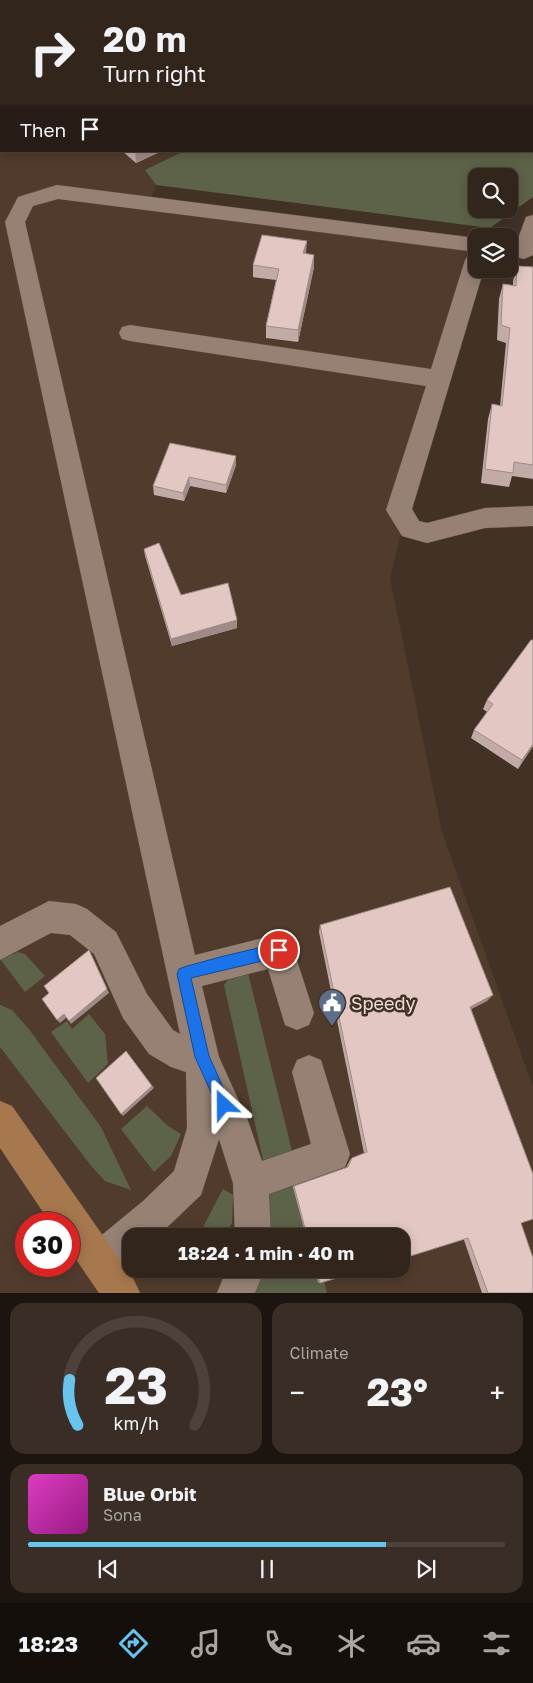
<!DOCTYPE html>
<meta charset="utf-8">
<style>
body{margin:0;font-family:"Golos Text",sans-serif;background:#3a2d25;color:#f1f3f6;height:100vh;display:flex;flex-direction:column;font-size:19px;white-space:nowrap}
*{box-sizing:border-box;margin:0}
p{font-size:16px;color:#a8a5a3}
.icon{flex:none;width:28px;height:28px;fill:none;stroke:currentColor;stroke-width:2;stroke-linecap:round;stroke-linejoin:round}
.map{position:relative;height:1293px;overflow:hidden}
.drawer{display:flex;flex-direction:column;gap:10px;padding:10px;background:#1c140f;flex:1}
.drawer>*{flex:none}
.top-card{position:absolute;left:0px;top:0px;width:534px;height:152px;box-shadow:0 2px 12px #0003,0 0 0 1px #4d423b;background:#32251c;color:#f1f3f6;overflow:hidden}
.buttons{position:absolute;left:468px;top:168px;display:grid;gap:10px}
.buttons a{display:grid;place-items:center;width:50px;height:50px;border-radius:10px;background:#32251c;box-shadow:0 2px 12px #0003,0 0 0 1px #4d423b;font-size:25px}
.speed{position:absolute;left:15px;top:1212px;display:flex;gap:10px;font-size:25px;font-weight:700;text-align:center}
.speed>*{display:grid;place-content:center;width:65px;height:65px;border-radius:50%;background:#32251c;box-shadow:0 2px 12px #0003,0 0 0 1px #4d423b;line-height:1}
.speed .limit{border:8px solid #d22;background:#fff;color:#111}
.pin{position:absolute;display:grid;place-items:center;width:42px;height:42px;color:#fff;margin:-21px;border:2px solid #fff;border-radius:50%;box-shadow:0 1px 5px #0007}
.me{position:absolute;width:55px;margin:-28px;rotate:336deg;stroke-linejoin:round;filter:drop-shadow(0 0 4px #0008)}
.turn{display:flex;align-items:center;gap:18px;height:105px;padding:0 20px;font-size:22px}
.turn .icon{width:65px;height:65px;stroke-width:2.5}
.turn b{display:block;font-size:35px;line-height:42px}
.then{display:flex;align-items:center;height:48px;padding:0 20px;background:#0003;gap:10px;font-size:19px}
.big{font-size:38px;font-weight:700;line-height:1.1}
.drawer .widget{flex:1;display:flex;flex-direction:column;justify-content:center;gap:8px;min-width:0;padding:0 18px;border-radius:15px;background:#3a2d25}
.drawer .dial{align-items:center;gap:0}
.dial svg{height:130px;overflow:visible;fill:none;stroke:#4d423b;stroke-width:7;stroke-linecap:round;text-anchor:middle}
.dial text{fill:#f1f3f6;stroke:none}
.song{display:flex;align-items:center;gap:15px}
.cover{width:60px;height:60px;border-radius:8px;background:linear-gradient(135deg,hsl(310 70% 55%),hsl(310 70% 35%))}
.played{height:5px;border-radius:2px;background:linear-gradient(90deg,#66c4ef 75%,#4d423b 75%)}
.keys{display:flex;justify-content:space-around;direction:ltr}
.heat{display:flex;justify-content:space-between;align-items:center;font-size:28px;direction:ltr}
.drawer .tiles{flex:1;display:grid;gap:10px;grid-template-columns:1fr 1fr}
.widget:last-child{grid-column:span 2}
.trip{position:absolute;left:122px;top:1228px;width:288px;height:50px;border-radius:15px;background:#32251c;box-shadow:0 2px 12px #0003,0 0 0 1px #4d423b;font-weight:700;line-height:50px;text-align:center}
.dock{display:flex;height:80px;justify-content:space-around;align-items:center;background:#140f0b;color:#a8a5a3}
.dock .icon{width:35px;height:35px}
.dock .current{color:#66c4ef}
.dock b{font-size:22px;color:#f1f3f6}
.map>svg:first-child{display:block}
.built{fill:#513b2c;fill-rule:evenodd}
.green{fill:#5c6348;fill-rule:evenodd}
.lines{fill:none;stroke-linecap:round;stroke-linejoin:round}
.minor-casing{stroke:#5b4c43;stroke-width:1}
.major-casing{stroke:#5b4c43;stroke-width:1}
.minor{fill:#968174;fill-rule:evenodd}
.major{fill:#a7774d;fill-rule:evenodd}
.wall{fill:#c2aba7}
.shaded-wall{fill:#9e8b88}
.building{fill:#e2c7c2;stroke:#9e8b88}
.route{fill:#1a73e8;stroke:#114b97}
.labels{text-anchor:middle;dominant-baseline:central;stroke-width:5;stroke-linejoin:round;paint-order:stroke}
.near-poi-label{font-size:18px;fill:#ece1da;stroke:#423125;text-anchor:start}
</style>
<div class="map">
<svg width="533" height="1293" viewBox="0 0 533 1293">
<rect width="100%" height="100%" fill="#423125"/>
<!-- built -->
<path class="built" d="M0 0 157 1H1V151H184L145 170 156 185 149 203 476 245V260L439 379 390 578 442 832 533 1087V1293H0ZM26 1224H69V1266H26ZM131 1236H401V1269H131Z"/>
<!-- green -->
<g class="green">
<path d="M154 0H533V197L490 228 156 185 145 170 184 151H532V1ZM509 176V209H476V176Z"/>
<polygon points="18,952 25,954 45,976 25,992 0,959"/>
<polygon points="247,969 313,1236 268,1236 270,1222 268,1182 224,985 233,973"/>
<polygon points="0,1005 12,1010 28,1028 101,1127 131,1190 105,1181 92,1167 0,1047"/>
<polygon points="89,1014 105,1034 108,1064 88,1083 51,1032 67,1021 72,1029"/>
<polygon points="147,1106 168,1126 181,1134 171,1156 154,1172 121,1129"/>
<polygon points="223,1189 233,1195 232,1223 224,1236 209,1236 202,1229"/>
<polygon points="263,1269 321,1269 327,1293 255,1293"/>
</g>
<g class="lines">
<defs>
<g id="minor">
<polygon points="57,185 476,238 476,252 58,199 33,206 25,222 195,955 279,934 290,939 314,1013 309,1025 297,1030 285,1025 268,969 202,986 219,1057 248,1121 262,1161 311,1144 292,1072 297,1060 309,1055 321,1060 350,1154 345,1167 269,1194 271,1236 235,1236 233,1183 219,1139 201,1195 158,1236 131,1236 131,1258 112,1274 99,1280 86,1274 80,1261 86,1248 143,1201 174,1171 187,1128 186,1072 171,1067 149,1054 123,1018 94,954 70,935 51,933 0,960 0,926 49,901 76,904 87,909 116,932 147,994 173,1030 180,1034 5,222 18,197"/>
<polygon points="533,215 533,255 524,259 516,257 513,252 526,217"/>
<polygon points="476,253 476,269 484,269 412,509 419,521 427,523 485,508 533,506 533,526 485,528 427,543 402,536 386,510 426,386 130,341 122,339 119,333 122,327 130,325 431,369 465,260 468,255"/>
<polygon points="227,1269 265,1269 255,1293 217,1293"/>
</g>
<polygon id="major" points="0,1101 12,1106 134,1280 140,1293 99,1293 69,1249 69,1224 51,1224 0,1148"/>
</defs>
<!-- minor casing -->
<use href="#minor" class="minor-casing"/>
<!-- major casing -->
<use href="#major" class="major-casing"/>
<!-- minor -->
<use href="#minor" class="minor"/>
<!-- major -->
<use href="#major" class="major"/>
</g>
<!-- wall -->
<g class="wall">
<polygon points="122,151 162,151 136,163"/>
<polygon points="306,254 314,267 298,342 266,338 266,326 276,280 253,277 253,265"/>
<polygon points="517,266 533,267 533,479 512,476 509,487 481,483 488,419 492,404 500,406 506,343 497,340 499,299 503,284 513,285 513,281"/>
<polygon points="236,456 236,465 226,493 190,486 184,501 154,495 153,486"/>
<polygon points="144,549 181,595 237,620 237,628 172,646 145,556"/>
<polygon points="531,640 533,746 518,769 471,738 474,730 487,712 483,709 487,700"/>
<polygon points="320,925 487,1001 471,1009 521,1223 533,1293 482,1293 464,1240 401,1236 306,1236 293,1187 294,1186 346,1168 350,1160 352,1158 364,1153 319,932"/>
<polygon points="315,1269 367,1269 320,1283 318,1282"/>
</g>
<!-- shaded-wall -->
<g class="shaded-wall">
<polygon points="1,124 1,139 0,139 0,125"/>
<polygon points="135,151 162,151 136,163"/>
<polygon points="307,241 306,253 303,265 303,253"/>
<polygon points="314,255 314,267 298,342 298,330"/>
<polygon points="236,456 236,465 226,493 226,485"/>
<polygon points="189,477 190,486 184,501 183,493"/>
<polygon points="237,620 237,628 172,646 171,639"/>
<polygon points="533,744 533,746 518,769 522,760"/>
<polygon points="89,950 109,993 71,1024 69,1021"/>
<polygon points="493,995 487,1001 465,1012 470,1007"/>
<polygon points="64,1014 67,1017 60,1023 57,1020"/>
<polygon points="126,1051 154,1088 123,1116 121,1114"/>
</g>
<!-- building -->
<g class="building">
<polygon points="0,96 1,96 1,124 0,125"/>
<polygon points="262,235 307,241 303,253 314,255 298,330 266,326 279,269 253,265"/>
<polygon points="517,266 533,267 533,465 514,462 513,473 485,469 492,404 502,406 510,328 501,325 503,284 516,286"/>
<polygon points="170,443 236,456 226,485 189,477 183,493 153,486"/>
<polygon points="159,543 181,595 228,583 237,620 171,639 144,549"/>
<polygon points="531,640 533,640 533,744 522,760 474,730 493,704 487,700"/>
<polygon points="450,887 493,995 470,1007 533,1174 533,1219 521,1223 533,1258 533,1293 488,1293 468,1238 401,1259 401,1236 307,1236 294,1186 348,1167 352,1158 367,1152 320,925"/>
<polygon points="89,950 107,989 69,1021 64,1014 57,1020 42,999 49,993 44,986"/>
<polygon points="126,1051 152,1086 121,1114 96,1078"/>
<polygon points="316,1269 367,1269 320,1283"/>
</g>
<!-- route -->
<polygon class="route" points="279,943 284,945 286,950 284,955 279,957 191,978 209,1056 231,1105 229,1110 224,1112 219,1110 195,1057 177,974 179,969 184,967 220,957"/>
<!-- icons -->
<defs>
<symbol id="civic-pin" viewBox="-11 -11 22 30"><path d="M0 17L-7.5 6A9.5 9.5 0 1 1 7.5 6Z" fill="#5c6f8a" stroke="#423125"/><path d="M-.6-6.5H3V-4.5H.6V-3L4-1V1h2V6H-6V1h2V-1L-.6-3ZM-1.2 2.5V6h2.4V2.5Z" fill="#fff"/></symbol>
</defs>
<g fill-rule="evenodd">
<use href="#civic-pin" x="316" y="987" width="32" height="43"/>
</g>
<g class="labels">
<!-- near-poi labels -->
<g class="near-poi-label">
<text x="351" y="1003">Speedy</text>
</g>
</g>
</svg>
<div class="buttons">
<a><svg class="icon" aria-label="search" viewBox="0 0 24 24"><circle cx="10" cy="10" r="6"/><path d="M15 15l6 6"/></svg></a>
<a><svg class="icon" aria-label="layers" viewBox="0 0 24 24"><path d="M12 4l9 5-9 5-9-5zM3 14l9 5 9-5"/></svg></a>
</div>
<div class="speed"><div class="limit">30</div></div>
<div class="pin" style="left:279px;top:950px;background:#d93025"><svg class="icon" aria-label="arrive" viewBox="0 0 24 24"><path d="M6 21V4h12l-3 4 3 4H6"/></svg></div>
<svg class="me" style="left:224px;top:1105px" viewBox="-20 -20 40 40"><path d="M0-17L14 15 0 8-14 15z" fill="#1a73e8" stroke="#fff" stroke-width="4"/></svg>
<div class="trip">18:24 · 1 min · 40 m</div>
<div class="top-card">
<div class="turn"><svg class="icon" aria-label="right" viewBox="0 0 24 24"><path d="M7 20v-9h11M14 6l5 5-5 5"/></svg><div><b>20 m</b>Turn right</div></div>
<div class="then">Then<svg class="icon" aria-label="arrive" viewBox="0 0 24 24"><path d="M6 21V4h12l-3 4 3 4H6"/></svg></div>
</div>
</div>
<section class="drawer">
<div class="tiles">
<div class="widget dial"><svg viewBox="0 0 100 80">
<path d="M14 69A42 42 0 1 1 86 69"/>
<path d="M14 69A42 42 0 0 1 9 41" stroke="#66c4ef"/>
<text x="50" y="56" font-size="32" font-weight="700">23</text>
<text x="50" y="72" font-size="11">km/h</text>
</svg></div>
<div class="widget"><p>Climate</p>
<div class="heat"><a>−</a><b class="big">23°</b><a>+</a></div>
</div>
<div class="widget">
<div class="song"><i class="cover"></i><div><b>Blue Orbit</b><p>Sona</p></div></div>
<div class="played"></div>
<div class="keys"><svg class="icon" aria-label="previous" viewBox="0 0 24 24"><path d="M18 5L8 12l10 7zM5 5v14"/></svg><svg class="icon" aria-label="pause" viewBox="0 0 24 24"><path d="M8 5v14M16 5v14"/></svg><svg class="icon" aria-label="next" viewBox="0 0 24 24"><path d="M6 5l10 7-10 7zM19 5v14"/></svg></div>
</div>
</div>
</section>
<nav class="dock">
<b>18:23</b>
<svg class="icon current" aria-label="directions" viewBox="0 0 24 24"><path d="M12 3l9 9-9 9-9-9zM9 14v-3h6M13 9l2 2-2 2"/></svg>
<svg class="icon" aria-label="music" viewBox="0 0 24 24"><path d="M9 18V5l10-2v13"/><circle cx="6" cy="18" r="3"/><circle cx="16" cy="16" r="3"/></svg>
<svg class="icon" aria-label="phone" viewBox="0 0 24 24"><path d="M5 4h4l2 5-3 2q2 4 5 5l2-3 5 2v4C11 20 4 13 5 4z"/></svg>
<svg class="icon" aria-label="climate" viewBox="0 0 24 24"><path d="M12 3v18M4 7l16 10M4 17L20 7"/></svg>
<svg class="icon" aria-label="car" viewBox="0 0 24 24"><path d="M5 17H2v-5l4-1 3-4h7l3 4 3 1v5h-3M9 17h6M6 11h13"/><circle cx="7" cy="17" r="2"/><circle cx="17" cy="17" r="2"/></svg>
<svg class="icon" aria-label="filters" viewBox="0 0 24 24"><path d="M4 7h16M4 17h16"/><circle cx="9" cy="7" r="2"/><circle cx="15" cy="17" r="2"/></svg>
</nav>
